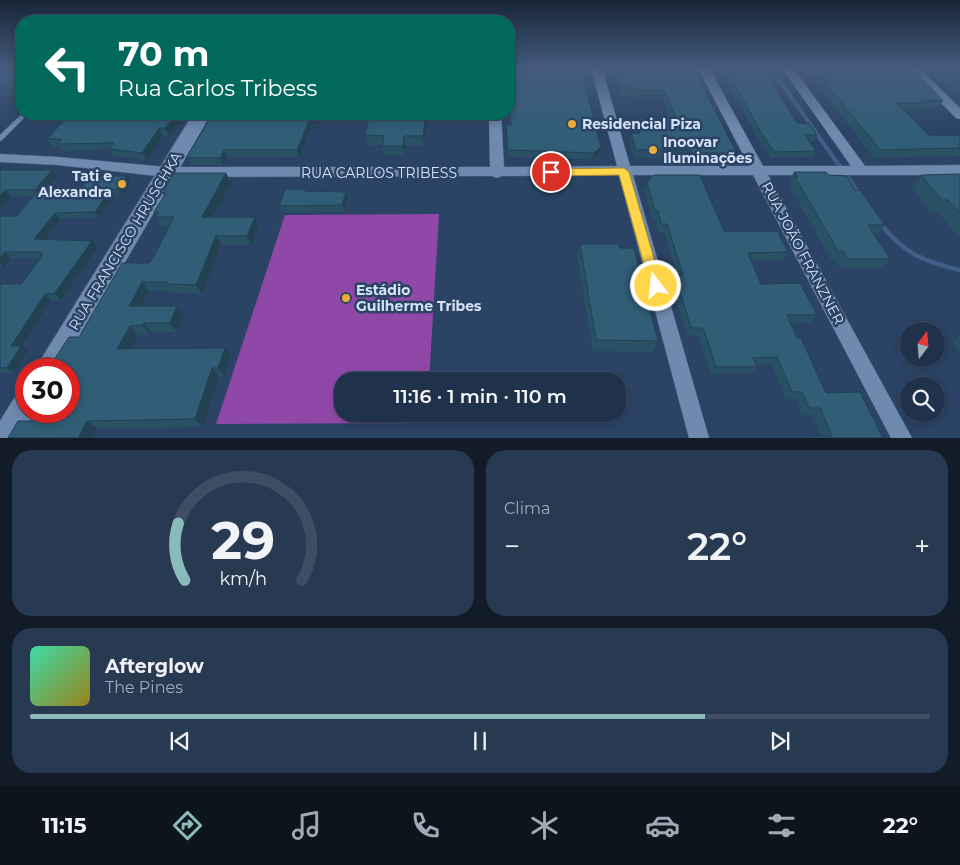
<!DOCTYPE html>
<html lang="pt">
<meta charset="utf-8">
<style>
body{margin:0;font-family:Montserrat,sans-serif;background:#283a52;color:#f1f3f6;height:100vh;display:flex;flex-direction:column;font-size:19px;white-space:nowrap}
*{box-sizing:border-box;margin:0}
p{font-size:16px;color:#a2aab5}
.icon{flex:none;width:28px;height:28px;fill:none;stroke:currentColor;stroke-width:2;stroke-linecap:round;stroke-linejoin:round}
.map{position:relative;height:438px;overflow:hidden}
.panel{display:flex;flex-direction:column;gap:12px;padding:12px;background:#121c29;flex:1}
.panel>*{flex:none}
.guide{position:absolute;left:15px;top:15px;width:500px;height:105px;border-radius:20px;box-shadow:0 2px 8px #0003,0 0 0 1px #3d4d63;background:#00695c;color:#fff;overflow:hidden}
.needle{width:32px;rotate:16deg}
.controls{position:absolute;left:900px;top:322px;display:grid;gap:10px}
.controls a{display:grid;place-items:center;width:45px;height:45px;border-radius:50%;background:#20324b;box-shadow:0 2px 8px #0003,0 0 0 1px #3d4d63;font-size:25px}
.speed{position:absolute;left:15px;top:358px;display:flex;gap:10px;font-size:25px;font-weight:700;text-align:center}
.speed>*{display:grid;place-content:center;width:65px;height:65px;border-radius:50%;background:#20324b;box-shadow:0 2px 8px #0003,0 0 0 1px #3d4d63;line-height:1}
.speed .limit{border:8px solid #d22;background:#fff;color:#111}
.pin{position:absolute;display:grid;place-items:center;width:42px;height:42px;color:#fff;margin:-21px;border:2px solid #fff;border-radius:50%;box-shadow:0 1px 5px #0007}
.me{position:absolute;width:55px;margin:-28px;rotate:344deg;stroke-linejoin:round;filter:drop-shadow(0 0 4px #0008)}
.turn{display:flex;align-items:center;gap:18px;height:105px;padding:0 20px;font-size:22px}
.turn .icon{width:65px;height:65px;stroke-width:2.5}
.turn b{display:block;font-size:35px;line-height:42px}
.big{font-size:38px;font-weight:600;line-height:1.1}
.panel .card{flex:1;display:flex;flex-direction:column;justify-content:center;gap:8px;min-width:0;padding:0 18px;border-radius:20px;background:#283a52}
.panel .dial{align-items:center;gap:0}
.dial svg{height:130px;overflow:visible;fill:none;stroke:#3d4d63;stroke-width:7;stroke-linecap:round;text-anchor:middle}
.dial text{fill:#f1f3f6;stroke:none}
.song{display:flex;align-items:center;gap:15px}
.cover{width:60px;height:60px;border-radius:8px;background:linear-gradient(135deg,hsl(160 70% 55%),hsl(50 70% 35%))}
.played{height:5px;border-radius:2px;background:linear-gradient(90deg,#8bbbb9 75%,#3d4d63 75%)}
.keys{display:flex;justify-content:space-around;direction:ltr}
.heat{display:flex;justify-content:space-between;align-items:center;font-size:28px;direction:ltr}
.panel .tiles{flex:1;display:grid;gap:12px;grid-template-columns:1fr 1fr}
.card:last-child{grid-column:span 2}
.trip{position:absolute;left:334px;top:372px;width:292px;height:50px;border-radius:20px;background:#20324b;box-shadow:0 2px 8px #0003,0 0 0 1px #3d4d63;font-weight:600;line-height:50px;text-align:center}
.tabs{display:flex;height:80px;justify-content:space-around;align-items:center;background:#0d141e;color:#a2aab5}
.tabs .icon{width:35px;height:35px}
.tabs .selected{color:#8bbbb9}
.tabs b{font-size:22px;color:#f1f3f6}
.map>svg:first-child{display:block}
.green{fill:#9048a8}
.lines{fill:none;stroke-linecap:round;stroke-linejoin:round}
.stream-far1{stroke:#405f88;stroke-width:4}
.stream{stroke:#405f88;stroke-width:4.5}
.service-casing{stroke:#4c617d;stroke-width:1}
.minor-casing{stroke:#4c617d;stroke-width:1}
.secondary-casing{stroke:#4c617d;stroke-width:1}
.service{fill:#6f8aaf;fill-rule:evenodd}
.minor{fill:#6f8aaf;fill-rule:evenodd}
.secondary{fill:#6f8aaf;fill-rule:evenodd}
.wall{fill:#2a5066}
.shaded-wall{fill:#224153}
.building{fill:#315d77;stroke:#224153}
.route{fill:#ffd54a;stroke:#a68a30}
.poi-dot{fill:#ebaa39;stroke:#2b4364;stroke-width:2}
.labels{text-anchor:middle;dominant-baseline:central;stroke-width:5;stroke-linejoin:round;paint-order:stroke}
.poi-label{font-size:14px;font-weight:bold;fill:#d5e3f8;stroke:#2b4364;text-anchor:start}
.street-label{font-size:14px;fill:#d5e3f8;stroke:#2b4364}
</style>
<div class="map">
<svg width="960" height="438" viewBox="0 0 960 438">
<rect width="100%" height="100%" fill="#2b4364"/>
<!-- green -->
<polygon class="green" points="439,214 429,381 342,381 342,414 427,414 426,423 216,424 285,215"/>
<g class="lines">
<!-- stream-far1 -->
<polyline class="stream-far1" points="771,68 840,167"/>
<!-- stream -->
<g class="stream">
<polyline points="840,166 859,194"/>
<path d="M880 223C903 253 924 262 960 270"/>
</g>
<defs>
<polygon id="service" points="22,114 28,114 2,140 0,141 0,135"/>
<g id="minor">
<polygon points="591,68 602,68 630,166 749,166 698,68 709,68 763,166 851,166 782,68 793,68 865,166 960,165 960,175 768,175 912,438 891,438 753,175 633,175 709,438 689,438 619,175 502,176 497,178 492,176 166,177 58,165 0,162 0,154 58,157 166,167 490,167 489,114 501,114 504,167 617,166"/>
<polygon points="907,68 919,68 960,108 960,119 956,118"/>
</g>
<g id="secondary">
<polygon points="193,114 211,114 63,369 35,369"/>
<polygon points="26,391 26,411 37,411 36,415 23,438 0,438 0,421 16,395"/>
</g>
</defs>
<!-- service casing -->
<use href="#service" class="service-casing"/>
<!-- minor casing -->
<use href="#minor" class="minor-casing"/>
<!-- secondary casing -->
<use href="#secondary" class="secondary-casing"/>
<!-- service -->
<use href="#service" class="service"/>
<!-- minor -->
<use href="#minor" class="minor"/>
<!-- secondary -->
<use href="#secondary" class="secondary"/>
</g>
<!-- wall -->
<g class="wall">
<polygon points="0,68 21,68 21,96 0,95"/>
<polygon points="509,68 601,147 600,153 592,159 507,157 506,125 510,125 509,106"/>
<polygon points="614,68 693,68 737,153 733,161 688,161 687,158 634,158 629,141 631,133 637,133 637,127 639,118 670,118 662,98 634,98 634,96 620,96"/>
<polygon points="720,68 772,68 779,79 776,85 773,85 797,123 817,135 814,141 809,141 816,151 813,157 771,158 756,135"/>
<polygon points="816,68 912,68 943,101 937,109 920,108 918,111 905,111 929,135 960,135 960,156 874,158 821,89 823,86 823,78"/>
<polygon points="923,68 960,68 960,98 943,81 937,82"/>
<polygon points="32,114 182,114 179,118 181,120 169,136 163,136 147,160 114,156 110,150 63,151 59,147 53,147 47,139 64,120 36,119"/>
<polygon points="227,114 317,114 299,157 227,158 223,165 190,165 186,158 224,117"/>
<polygon points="370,114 428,114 424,145 405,145 404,155 384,155 382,145 367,145 365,135"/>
<polygon points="0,170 52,170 57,176 46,190 79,190 127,176 131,182 122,196 114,196 100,218 60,219 45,239 98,247 61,300 51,300 22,346 28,351 14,373 0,373 0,284 21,284 40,258 11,258 4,267 0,267 0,216 17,216 33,196 11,196 2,207 0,207"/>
<polygon points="794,172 829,175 855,190 885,225 878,234 874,234 890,259 882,268 840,268 836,260 831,260 790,187 791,184 789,181"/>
<polygon points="226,173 231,183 213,217 255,217 259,226 251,245 221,245 202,294 174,293 173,291 149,291 141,306 177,306 184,316 177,332 151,332 150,334 138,336 130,349 225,348 231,356 224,376 219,376 203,427 97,428 31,421 79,337 150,263 169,227 162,227 156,217 157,216 154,212 164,196 162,193"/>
<polygon points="960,174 960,239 938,212 931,212 911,187 921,175"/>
<polygon points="647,182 724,231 788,252 783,260 752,261 761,284 817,315 810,323 790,323 797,338 826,393 883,438 808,438 810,436 822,436 813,415 802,415 795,399 786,399 771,364 756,365 757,367 751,374 711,374 699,338 696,335 687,335 671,283 675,275 677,275 664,232 658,232 655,219 652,219 644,190"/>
<polygon points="306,191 346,192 348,198 344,212 281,212 279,206"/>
<polygon points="580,244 620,248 658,341 653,352 593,351 577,255"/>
<polygon points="960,336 960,353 953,342"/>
</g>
<!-- shaded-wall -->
<g class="shaded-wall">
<polygon points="18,86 21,90 21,96 15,88"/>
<polygon points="174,114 182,114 179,118 181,120 169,136 165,128"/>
<polygon points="312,114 317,114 299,157 297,150"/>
<polygon points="426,114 428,114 424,145 423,136"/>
<polygon points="159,128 163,136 147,160 142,153"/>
<polygon points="404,136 405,145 404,155 403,146"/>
<polygon points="601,147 600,153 592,159 594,153"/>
<polygon points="224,150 227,158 223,165 220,158"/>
<polygon points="52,170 57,176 41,197 35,190"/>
<polygon points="226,173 231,183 207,227 202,217"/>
<polygon points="127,176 131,182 122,196 118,189"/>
<polygon points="110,189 114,196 100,218 95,212"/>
<polygon points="5,190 11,196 2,207 0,205 0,196"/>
<polygon points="346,192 348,198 344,212 342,205"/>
<polygon points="55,213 60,219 40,245 34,239"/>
<polygon points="255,217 259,226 251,245 247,236"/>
<polygon points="216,236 221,245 202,294 196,285"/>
<polygon points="92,241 98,247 61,300 54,294"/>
<polygon points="5,252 11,258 4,267 0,263 0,258"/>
<polygon points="142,282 149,291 137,315 129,306"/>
<polygon points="45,294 51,300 22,346 28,351 14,373 7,368 11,346"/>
<polygon points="177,306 184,316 177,332 170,323"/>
<polygon points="144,323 151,332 150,334 142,325"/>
<polygon points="130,326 138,336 126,358 117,349"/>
<polygon points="225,348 231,356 224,376 218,368"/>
<polygon points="212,368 219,376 203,427 195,419"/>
<polygon points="87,421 97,428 92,438 78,438"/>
</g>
<!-- building -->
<g class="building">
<polygon points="0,68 21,68 21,86 18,86 15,88 0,88"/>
<polygon points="509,68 581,68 601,147 594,153 508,150 506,125 511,125 509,97"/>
<polygon points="617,68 693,68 737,153 691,153 690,150 636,150 631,133 640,133 639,118 676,118 664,90 636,90 636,88 622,88"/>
<polygon points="726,68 772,68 779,79 770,79 797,123 809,123 817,135 805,135 816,151 774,152 759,129"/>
<polygon points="826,68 912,68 943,101 921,100 924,103 897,103 929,135 960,135 960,148 880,150 825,82 830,82 827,78 827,70"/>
<polygon points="937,68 960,68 960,84 948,74 943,74"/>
<polygon points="70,114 176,114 165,128 159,128 142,153 109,149 114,143 57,144 61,139 47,139"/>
<polygon points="227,114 312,114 297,150 224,150 220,158 186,158 211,117 224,117"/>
<polygon points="370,114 426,114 423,136 404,136 403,146 382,146 384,136 365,135"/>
<polygon points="0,170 52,170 35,190 5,190 0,196"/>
<polygon points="794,172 826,172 829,175 847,176 855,190 860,190 885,225 868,225 890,259 848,259 843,251 838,251 795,177 798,177"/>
<polygon points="174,173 226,173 202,217 255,217 247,236 216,236 196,285 167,284 168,282 142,282 129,306 177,306 170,323 144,323 142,325 130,326 117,349 225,348 218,368 212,368 195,419 87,421 78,438 8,438 18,421 31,421 37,411 69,411 69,369 48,369 69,337 79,337 122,263 150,263 174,217 156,217 159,212 154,212 166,193 162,193"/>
<polygon points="960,174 960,213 948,200 942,200 921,175"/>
<polygon points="654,175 700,175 724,231 777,231 788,252 748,253 761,284 800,283 817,315 787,315 797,338 801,338 826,393 860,392 883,438 811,438 810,436 832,436 820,408 809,408 802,392 792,392 777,357 753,358 757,367 716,367 704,330 701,328 691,328 675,275 683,275 667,224 661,224 658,211 655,211 647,182"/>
<polygon points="91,176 127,176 118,189 110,189 95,212 55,213 34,239 92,241 54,294 45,294 11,346 21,346 7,368 0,368 0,284 21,284 43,255 40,255 42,252 5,252 0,258 0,216 17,216 38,190 79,190"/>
<polygon points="285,189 306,189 305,191 346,192 342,205 279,206"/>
<polygon points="580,244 619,244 620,248 634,248 658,341 596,340"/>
</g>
<!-- sky -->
<linearGradient id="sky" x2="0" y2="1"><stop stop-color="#182537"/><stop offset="0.52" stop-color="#445b7d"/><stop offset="1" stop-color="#445b7d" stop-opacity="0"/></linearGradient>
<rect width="960" height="130" fill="url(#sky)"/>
<!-- route -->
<polygon class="route" points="624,168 629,172 662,286 660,289 656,291 652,289 650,286 619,175 551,176 546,172 551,169"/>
<!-- markers -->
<g class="poi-dot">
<circle cx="572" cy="124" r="5"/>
<circle cx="653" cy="150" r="5"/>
<circle cx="122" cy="184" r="5"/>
<circle cx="346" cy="298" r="5"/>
</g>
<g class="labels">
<!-- poi labels -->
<g class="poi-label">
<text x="582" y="124">Residencial Piza</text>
<text x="663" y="142">Inoovar<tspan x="663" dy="16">Iluminações</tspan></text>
<text x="112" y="176" text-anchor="end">Tati e<tspan x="112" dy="16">Alexandra</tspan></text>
<text x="356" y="290">Estádio<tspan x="356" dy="16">Guilherme Tribes</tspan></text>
</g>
<!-- street labels -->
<g class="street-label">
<text x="379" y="173">RUA CARLOS TRIBESS</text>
<text transform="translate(125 241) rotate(-59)">RUA FRANCISCO HRUSCHKA</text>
<text transform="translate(803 253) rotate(62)">RUA JOÃO FRANZNER</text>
</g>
</g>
</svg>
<div class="controls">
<a><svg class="needle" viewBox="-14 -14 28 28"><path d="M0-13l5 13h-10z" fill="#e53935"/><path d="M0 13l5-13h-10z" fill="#a2aab5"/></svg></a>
<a><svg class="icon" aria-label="search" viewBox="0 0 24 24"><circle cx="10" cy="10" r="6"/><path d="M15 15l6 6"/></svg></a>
</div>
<div class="speed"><div class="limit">30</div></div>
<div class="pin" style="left:551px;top:172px;background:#d93025"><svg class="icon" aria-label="arrive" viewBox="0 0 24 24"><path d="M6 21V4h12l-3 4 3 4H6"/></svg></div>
<svg class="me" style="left:656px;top:286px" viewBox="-20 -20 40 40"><circle r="17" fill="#ffd54a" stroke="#fff" stroke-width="3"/><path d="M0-11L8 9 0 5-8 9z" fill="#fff"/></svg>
<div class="trip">11:16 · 1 min · 110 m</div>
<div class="guide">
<div class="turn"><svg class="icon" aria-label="left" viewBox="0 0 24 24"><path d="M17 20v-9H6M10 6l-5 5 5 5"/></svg><div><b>70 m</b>Rua Carlos Tribess</div></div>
</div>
</div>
<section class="panel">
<div class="tiles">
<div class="card dial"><svg viewBox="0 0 100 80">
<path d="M14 69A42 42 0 1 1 86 69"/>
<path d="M14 69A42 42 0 0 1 10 34" stroke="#8bbbb9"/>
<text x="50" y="56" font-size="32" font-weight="700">29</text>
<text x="50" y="72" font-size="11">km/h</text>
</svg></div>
<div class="card"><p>Clima</p>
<div class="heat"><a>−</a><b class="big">22°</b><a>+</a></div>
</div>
<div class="card">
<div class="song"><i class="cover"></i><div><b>Afterglow</b><p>The Pines</p></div></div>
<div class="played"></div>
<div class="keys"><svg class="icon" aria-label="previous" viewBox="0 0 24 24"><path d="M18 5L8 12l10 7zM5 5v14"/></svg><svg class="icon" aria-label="pause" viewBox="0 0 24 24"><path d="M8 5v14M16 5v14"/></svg><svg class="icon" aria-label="next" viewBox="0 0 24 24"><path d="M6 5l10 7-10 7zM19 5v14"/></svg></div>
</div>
</div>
</section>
<nav class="tabs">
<b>11:15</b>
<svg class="icon selected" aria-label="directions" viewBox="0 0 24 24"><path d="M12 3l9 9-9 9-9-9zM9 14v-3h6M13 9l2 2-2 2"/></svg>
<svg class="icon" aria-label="music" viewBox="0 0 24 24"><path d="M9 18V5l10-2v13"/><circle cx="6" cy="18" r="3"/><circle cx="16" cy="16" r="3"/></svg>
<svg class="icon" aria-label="phone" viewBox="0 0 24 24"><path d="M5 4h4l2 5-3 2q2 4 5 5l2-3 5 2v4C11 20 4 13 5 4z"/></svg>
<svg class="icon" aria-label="climate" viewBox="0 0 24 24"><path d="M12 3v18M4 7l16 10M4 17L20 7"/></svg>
<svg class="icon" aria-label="car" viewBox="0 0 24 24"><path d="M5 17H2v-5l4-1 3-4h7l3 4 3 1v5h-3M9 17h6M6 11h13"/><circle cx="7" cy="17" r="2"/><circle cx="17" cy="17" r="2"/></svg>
<svg class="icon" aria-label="filters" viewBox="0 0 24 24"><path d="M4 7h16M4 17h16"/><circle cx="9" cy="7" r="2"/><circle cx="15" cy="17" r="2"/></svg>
<b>22°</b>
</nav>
